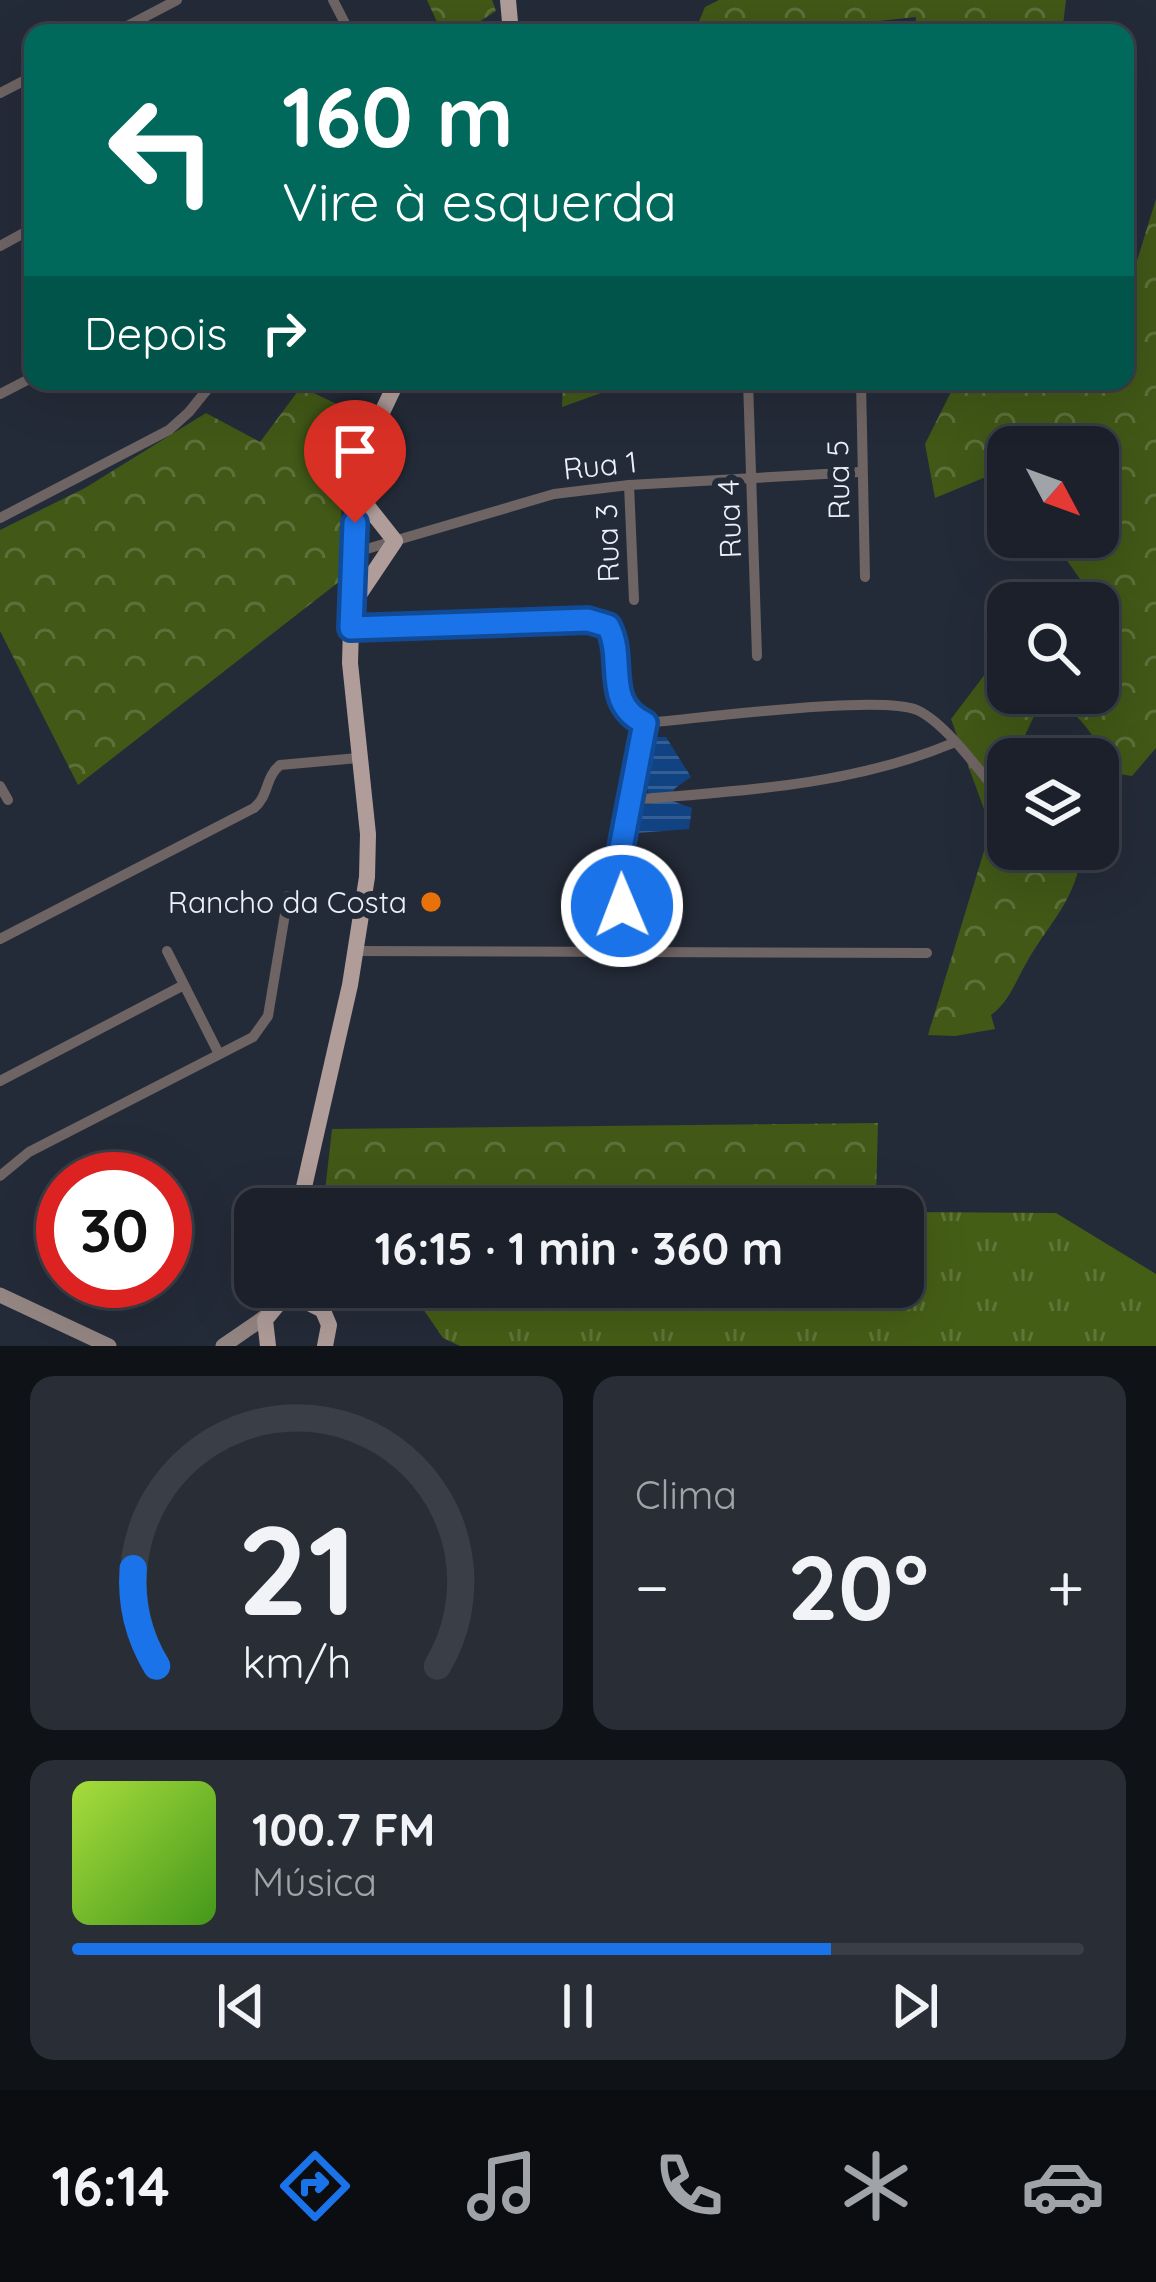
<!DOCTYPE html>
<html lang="pt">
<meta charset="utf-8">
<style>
body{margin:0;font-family:Quicksand,sans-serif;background:#282d36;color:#f1f3f6;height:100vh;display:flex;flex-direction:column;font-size:45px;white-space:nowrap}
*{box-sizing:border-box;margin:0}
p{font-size:39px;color:#a0a3a8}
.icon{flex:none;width:66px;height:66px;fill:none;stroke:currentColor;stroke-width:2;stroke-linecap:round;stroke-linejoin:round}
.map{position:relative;height:1346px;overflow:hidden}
.drawer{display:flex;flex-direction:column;gap:30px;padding:30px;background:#0f1217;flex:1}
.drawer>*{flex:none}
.hud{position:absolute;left:24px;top:24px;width:1110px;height:366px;border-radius:24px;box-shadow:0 12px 48px #0002,0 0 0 3px #393e47;background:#00695c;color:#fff;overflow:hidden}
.needle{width:78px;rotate:131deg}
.buttons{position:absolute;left:987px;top:426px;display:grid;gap:24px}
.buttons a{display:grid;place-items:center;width:132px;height:132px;border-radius:24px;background:#1b202a;box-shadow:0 12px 48px #0002,0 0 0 3px #393e47;font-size:60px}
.speed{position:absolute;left:36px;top:1152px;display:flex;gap:24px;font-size:60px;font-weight:700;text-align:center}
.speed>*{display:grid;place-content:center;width:156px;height:156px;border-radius:50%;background:#1b202a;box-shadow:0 12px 48px #0002,0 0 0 3px #393e47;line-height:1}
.speed .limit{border:18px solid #d22;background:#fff;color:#111}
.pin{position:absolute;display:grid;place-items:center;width:102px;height:102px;color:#fff;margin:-123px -51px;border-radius:50% 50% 50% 0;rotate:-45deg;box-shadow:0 0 12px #0007}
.pin .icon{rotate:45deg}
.me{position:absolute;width:132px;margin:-66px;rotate:359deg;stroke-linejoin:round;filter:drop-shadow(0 0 9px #0008)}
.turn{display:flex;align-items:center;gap:42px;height:252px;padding:0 60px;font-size:54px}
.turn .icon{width:156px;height:156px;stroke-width:2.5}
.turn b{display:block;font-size:84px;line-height:102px}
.then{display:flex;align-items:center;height:114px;padding:0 60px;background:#0003;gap:24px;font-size:45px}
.big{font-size:90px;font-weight:800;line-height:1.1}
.drawer .widget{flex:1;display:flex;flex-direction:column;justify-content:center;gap:18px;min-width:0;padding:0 42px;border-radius:24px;background:#282d36}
.drawer .dial{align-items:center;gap:0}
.dial svg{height:312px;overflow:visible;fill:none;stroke:#393e47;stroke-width:7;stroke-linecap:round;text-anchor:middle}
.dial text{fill:#f1f3f6;stroke:none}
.song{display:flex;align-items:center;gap:36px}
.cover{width:144px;height:144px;border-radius:18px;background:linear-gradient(135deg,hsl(80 70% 55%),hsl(100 70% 35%))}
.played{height:12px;border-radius:6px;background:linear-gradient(90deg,#1a73e8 75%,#393e47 75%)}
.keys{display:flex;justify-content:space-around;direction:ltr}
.heat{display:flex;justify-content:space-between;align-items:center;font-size:66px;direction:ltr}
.drawer .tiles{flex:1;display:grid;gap:30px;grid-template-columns:1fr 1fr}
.widget:last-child{grid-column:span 2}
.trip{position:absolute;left:234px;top:1188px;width:690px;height:120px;border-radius:24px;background:#1b202a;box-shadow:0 12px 48px #0002,0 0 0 3px #393e47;font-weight:800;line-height:120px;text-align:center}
.tab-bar{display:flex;height:192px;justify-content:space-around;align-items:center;background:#0b0d11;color:#a0a3a8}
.tab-bar .icon{width:84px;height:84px}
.tab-bar .active{color:#1a73e8}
.tab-bar b{font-size:54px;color:#f1f3f6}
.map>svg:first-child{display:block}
.grass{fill:url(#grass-tufts)}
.forest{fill:url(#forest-crowns)}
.water{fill:url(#water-rules)}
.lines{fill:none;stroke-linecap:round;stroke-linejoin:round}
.street{stroke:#6e6463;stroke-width:10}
.secondary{stroke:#938582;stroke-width:15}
.primary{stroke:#b09d9a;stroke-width:16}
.route-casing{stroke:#114b97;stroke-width:30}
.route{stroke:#1a73e8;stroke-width:21}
.food-dot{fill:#e8710a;stroke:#242b38;stroke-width:4.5}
.labels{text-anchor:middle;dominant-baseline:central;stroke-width:12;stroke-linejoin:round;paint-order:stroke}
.street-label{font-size:30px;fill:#ebf0f9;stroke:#242b38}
.poi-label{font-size:30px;fill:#ebf0f9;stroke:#242b38;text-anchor:end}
</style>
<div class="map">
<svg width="1156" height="1346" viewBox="0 0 1156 1346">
<defs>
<pattern id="grass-tufts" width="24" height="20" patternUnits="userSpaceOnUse" patternTransform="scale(3)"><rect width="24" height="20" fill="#455e16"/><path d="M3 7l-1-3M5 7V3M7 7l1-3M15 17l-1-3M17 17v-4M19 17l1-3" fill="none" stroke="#607539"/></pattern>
<pattern id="forest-crowns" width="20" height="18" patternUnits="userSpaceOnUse" patternTransform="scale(3)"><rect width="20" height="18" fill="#415817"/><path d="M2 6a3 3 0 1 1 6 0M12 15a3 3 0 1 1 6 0" fill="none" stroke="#5d703a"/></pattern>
<pattern id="water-rules" width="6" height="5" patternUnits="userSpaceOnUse" patternTransform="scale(3)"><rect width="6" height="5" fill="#114282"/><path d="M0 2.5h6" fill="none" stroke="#345e94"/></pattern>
</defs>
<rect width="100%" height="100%" fill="#242b38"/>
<!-- grass -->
<polygon class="grass" points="903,1212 1056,1213 1156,1274 1156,1346 460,1346 443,1338 408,1287 903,1287"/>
<!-- forest -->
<g class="forest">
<polygon points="427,0 492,0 496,11 462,33 442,33"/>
<polygon points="719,0 1066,0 1062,33 915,33 916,17 850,24 846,33 694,33 705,7"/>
<path d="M1156 199V748L1132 776 1113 773C1098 741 1085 720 1056 699L1035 714 1020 746 1030 759H1008V849H1083C1074 903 1054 916 1028 960 1016 980 1010 1001 991 1015L995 1029 955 1036 928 1035 991 828 951 719 986 673 1008 666V693H1098V603H1080L1088 590 1050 537H1098V447H1058L1060 436 1014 433 998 472 935 498 925 444 952 390 943 381H1125L1132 277Z"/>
<polygon points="563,381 629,381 629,383 562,407"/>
<polygon points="301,387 362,416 342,485 340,581 78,785 0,631 0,530 85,488 206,413 260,442"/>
<polygon points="878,1123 876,1198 323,1209 332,1129"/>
</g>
<!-- water -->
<polygon class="water" points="657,737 666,737 691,777 674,789 672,801 692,808 689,829 637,833 636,806 652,803 645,782"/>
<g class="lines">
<!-- street -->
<g class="street">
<polyline points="333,0 350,33"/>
<polyline points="114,33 177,0"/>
<polyline points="0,93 33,76"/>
<polyline points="0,246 33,228"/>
<polyline points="748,381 757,656"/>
<polyline points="861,381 865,577"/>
<polyline points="0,394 33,377"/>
<polyline points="629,485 634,600"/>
<polyline points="0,518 169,430 189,412 214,381"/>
<polyline points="353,553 554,494 629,485 860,472"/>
<path d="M351 628 600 622C635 644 595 701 645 723 695 719 880 694 917 710 948 724 985 779 1008 805"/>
<polyline points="0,786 8,800"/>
<path d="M629 800C739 791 850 786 953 743"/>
<path d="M0 939 254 808C269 796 265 777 280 765L358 758"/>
<polyline points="167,951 219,1054"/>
<polyline points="356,951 927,953"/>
<polyline points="625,953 621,848 645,723"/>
<polyline points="0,1081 182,986"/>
<polyline points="0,1176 29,1152 253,1037 268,1016 288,896"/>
</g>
<!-- secondary -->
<g class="secondary">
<polyline points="0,1295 109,1346"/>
<polyline points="223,1346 268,1315"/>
</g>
<!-- primary -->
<g class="primary">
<polyline points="508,0 511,33"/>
<polyline points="352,605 395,541 357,493"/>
<polyline points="299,1209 350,985 367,877 368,834 350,663 353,553 364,450 397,381"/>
<polyline points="313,1287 329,1325 325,1346"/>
<polyline points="268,1346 265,1320 279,1303 299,1298 323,1310"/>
</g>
</g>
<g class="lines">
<defs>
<path id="route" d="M355 523 351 628 588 620 608 626C626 659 602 703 645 723L621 848 622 906"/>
</defs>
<!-- route casing -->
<use href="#route" class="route-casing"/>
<!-- route -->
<use href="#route" class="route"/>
</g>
<!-- markers -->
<circle class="food-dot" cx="431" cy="902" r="12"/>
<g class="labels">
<!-- street labels -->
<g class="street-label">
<text transform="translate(600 465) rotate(-6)">Rua 1</text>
<text transform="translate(838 480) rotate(-91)">Rua 5</text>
<text transform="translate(729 519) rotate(-92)">Rua 4</text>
<text transform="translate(607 543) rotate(-92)">Rua 3</text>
</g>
<!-- poi labels -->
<g class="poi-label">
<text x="407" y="902">Rancho da Costa</text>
</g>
</g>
</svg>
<div class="buttons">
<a><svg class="needle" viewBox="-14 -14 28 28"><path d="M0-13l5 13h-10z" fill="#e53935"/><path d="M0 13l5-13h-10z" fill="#a0a3a8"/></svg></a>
<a><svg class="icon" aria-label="search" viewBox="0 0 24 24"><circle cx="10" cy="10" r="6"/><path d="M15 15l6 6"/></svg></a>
<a><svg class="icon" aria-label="layers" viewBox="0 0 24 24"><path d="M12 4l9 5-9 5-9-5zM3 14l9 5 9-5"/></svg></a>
</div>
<div class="speed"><div class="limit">30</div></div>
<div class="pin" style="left:355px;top:523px;background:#d93025"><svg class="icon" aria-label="arrive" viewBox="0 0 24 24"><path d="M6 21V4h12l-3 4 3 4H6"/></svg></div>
<svg class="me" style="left:622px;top:906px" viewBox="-20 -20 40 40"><circle r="17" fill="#1a73e8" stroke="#fff" stroke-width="3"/><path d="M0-11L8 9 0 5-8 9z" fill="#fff"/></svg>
<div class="trip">16:15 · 1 min · 360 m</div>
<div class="hud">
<div class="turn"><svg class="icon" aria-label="left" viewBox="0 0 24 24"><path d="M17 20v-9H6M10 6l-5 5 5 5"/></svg><div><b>160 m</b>Vire à esquerda</div></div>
<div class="then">Depois<svg class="icon" aria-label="right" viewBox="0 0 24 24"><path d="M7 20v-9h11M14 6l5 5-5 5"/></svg></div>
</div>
</div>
<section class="drawer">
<div class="tiles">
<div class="widget dial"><svg viewBox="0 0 100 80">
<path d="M14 69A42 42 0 1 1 86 69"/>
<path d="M14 69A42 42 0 0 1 8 44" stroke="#1a73e8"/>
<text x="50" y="56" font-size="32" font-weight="700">21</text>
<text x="50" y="72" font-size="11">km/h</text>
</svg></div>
<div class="widget"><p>Clima</p>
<div class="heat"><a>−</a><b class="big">20°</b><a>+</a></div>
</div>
<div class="widget">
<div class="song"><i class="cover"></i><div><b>100.7 FM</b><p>Música</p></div></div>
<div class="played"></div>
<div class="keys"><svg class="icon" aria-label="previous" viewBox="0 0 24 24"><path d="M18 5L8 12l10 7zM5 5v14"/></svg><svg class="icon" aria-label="pause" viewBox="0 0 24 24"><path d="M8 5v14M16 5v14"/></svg><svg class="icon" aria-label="next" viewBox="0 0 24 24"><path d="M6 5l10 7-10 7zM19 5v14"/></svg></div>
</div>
</div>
</section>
<nav class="tab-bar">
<b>16:14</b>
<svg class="icon active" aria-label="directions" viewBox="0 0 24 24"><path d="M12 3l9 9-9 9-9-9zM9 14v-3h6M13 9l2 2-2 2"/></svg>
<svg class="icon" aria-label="music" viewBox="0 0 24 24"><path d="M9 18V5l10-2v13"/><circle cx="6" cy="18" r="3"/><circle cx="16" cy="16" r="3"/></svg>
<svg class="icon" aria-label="phone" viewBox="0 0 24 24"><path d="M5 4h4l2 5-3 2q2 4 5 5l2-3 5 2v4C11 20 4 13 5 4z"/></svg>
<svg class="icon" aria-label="climate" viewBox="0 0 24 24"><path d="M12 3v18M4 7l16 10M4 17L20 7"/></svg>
<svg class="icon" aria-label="car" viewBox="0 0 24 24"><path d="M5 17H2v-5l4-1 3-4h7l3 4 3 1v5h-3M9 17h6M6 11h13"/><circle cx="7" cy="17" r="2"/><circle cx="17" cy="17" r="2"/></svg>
</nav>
